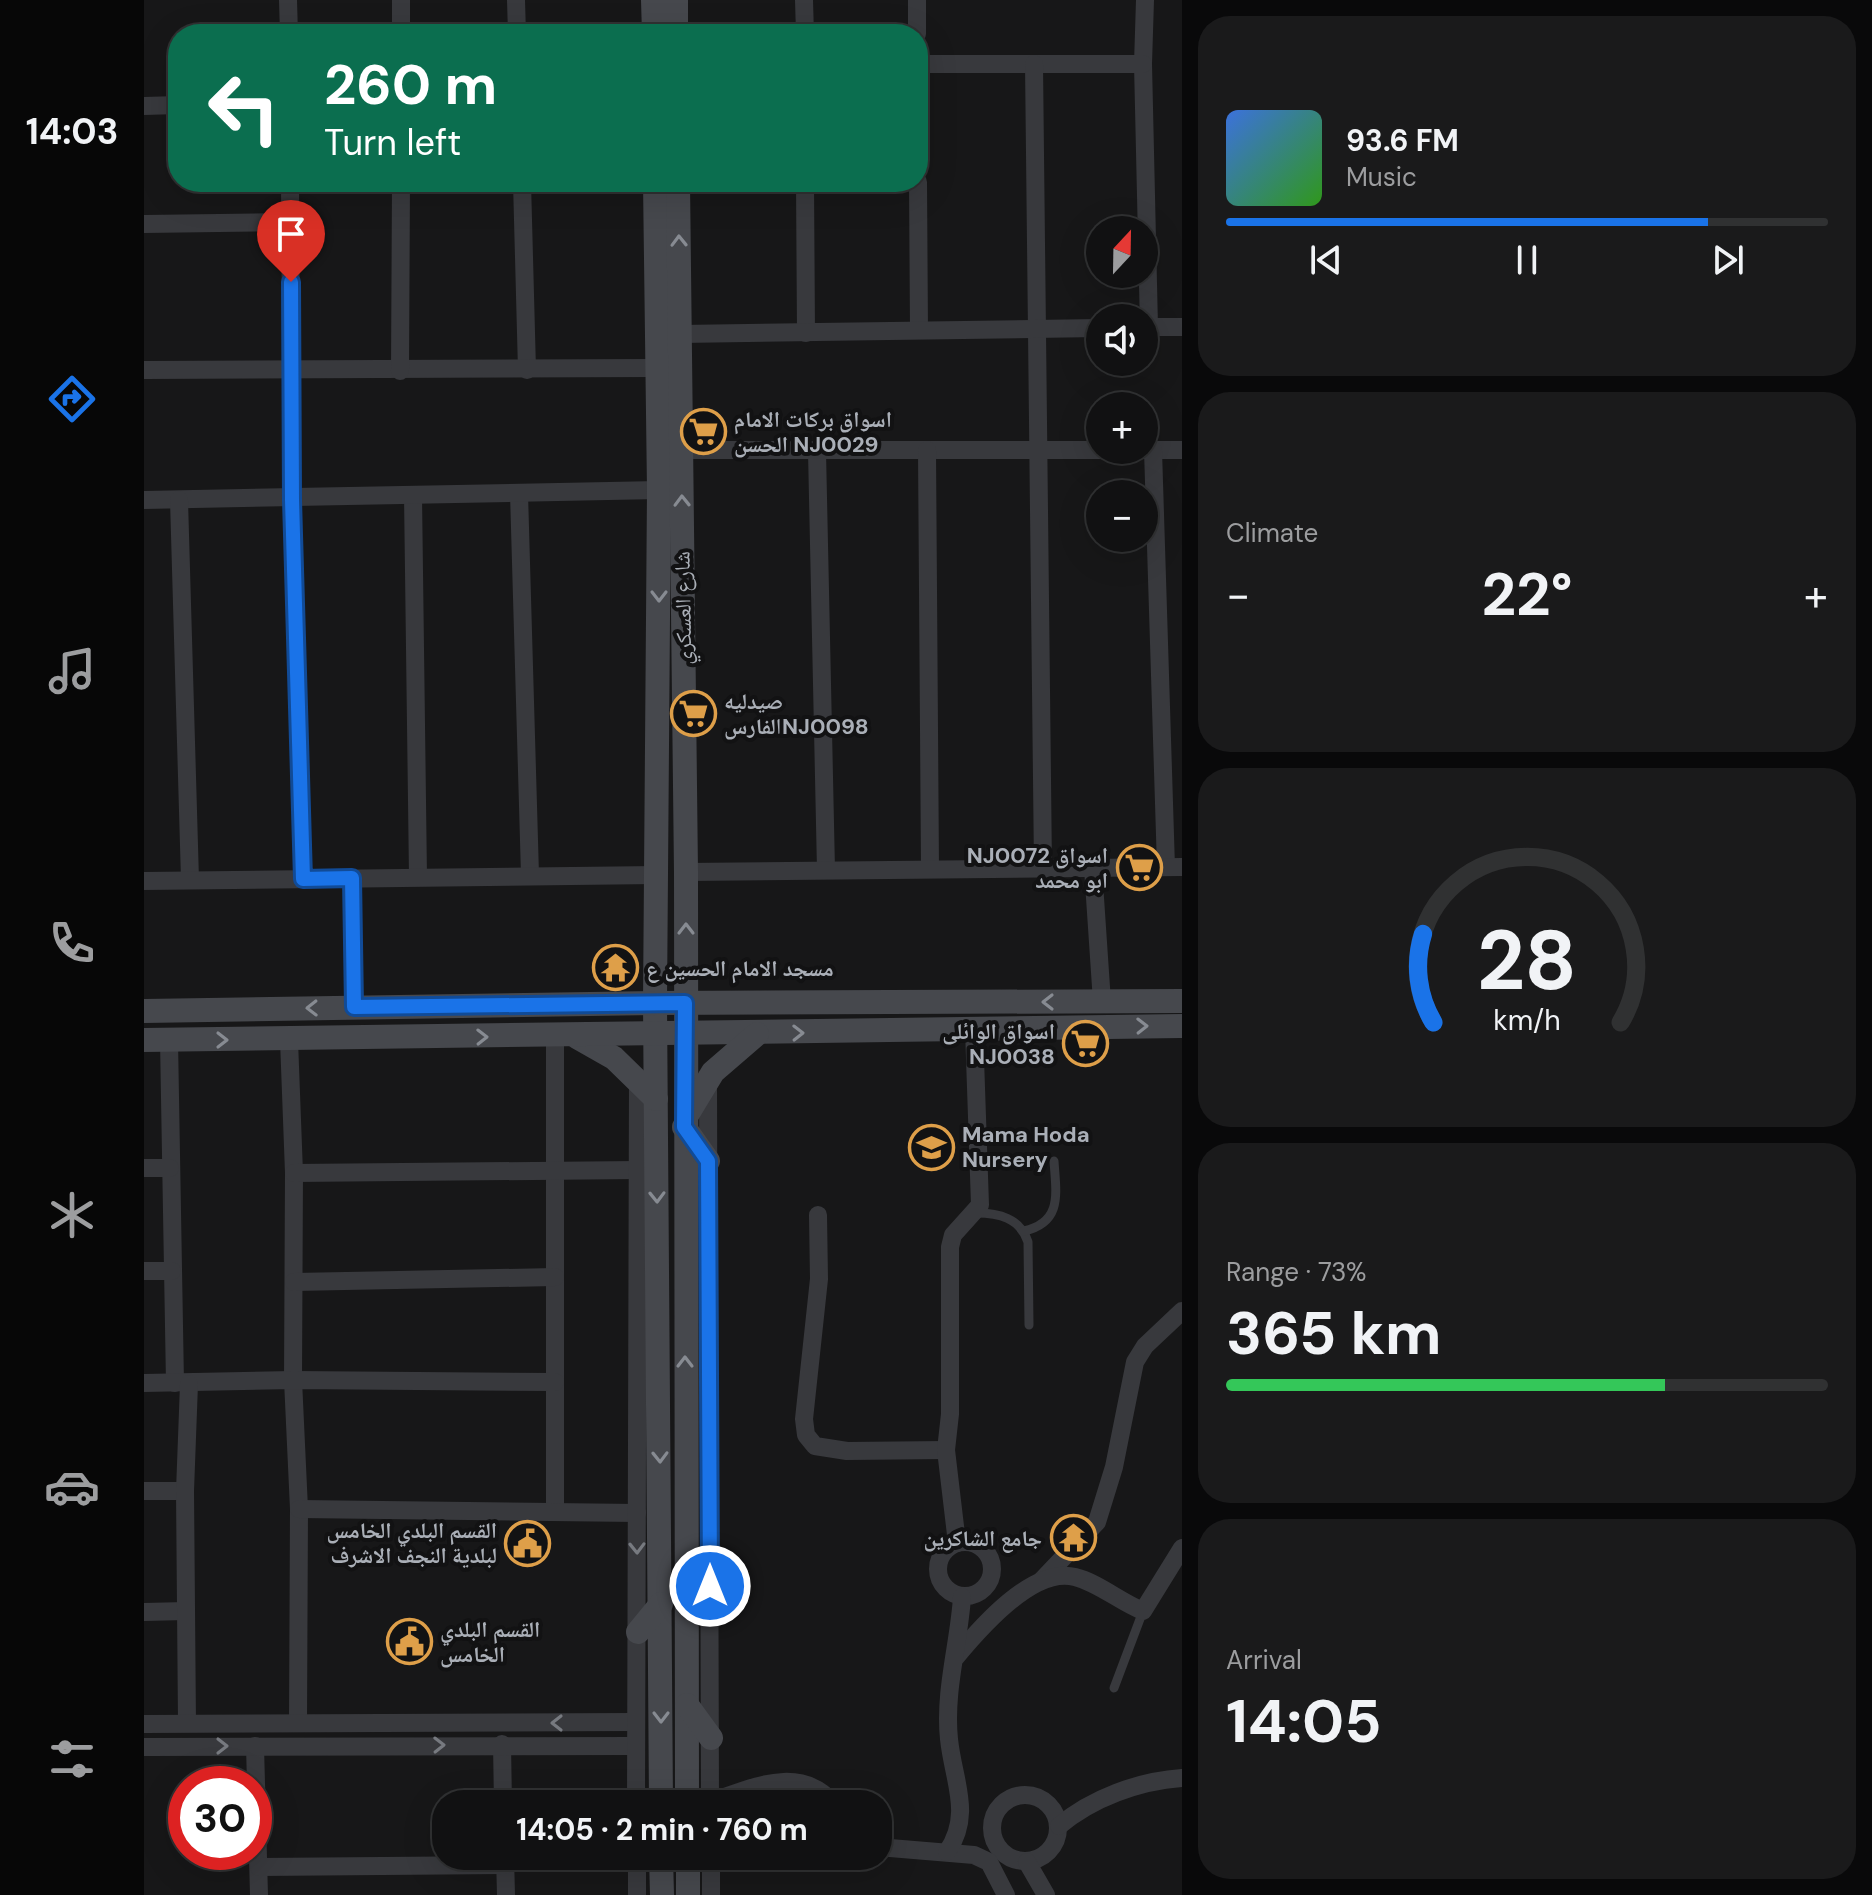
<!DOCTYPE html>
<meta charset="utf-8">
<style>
body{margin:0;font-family:"DM Sans","Noto Naskh Arabic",sans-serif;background:#1a1a1b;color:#f1f3f6;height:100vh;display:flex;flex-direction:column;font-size:30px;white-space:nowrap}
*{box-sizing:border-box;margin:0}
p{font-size:26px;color:#9c9d9f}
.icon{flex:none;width:44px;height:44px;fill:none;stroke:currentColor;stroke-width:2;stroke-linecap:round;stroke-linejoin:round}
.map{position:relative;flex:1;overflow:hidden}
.panel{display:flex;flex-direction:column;gap:16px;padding:16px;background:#09090a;width:690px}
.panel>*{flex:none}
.hud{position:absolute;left:24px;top:24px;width:760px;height:168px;border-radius:32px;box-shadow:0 8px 32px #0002,0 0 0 2px #303132;background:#0b6e4f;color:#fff;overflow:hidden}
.needle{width:52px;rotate:22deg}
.tools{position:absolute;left:942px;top:216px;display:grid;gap:16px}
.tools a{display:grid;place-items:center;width:72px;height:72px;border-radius:50%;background:#111112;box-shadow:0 8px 32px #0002,0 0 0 2px #303132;font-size:40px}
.speed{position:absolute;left:24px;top:1766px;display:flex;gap:16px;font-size:40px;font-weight:700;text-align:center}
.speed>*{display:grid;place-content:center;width:104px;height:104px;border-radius:50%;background:#111112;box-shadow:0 8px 32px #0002,0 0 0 2px #303132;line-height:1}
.speed .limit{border:12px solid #d22;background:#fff;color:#111}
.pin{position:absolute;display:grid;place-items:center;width:68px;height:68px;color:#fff;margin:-82px -34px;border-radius:50% 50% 50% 0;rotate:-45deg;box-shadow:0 0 8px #0007}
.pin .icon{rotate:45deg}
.me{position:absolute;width:88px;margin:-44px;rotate:0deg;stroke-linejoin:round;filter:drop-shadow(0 0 6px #0008)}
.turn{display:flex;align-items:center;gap:28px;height:168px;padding:0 24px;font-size:36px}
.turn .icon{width:104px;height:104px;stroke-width:2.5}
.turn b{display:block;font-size:56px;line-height:68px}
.big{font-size:60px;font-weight:700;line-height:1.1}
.panel .widget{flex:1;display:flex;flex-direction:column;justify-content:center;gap:12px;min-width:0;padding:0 28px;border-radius:32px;background:#1a1a1b}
.panel .dial{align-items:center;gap:0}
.dial svg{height:208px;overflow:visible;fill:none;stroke:#303132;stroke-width:7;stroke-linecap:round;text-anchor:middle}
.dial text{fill:#f1f3f6;stroke:none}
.song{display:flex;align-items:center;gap:24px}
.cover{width:96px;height:96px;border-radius:12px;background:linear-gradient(135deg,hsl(220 70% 55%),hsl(110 70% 35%))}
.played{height:8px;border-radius:4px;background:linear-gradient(90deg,#1a73e8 80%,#303132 80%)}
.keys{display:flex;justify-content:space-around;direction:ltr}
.heat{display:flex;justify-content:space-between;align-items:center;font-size:44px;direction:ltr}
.charge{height:12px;border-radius:6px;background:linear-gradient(90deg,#34c759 73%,#303132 0)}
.trip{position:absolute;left:288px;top:1790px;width:460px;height:80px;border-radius:32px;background:#111112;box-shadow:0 8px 32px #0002,0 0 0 2px #303132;font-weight:700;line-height:80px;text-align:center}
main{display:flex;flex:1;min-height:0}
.dock{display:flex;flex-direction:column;width:144px;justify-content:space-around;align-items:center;background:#070707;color:#9c9d9f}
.dock .icon{width:56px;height:56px}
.dock .current{color:#1a73e8}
.dock b{font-size:36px;color:#f1f3f6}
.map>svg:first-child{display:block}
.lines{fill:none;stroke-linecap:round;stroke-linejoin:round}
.service{stroke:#38393d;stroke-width:9}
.minor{stroke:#38393d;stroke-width:18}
.secondary{stroke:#46484d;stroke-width:24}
.oneway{stroke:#878b92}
.oneway2{stroke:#777a80}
.route-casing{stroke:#114b97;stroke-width:20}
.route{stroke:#1a73e8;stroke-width:14}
.labels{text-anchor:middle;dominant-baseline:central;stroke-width:8;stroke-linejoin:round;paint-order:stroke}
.poi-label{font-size:22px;font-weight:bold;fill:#aaafb7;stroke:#121213;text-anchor:start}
.street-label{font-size:22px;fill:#aaafb7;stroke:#121213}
</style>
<main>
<nav class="dock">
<b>14:03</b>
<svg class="icon current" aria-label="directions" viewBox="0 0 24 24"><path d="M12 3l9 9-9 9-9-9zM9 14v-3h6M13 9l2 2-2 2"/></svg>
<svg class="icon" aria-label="music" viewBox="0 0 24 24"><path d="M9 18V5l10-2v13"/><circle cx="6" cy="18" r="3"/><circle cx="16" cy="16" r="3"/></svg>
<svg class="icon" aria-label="phone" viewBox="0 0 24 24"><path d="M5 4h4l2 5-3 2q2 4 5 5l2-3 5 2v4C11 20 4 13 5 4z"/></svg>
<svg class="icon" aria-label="climate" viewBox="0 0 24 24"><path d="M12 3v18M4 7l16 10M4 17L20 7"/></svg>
<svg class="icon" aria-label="car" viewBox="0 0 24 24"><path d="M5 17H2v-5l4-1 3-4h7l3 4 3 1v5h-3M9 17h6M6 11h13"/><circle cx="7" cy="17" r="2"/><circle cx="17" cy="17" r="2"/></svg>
<svg class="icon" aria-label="filters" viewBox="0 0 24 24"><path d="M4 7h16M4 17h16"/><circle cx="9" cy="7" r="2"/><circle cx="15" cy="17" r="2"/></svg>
</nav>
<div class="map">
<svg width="1038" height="1895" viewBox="0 0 1038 1895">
<rect width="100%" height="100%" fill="#171718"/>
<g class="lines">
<!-- service -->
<g class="service">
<path d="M832 1213C855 1213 876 1218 884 1242L885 1325"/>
<path d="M880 1231C919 1222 912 1193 910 1161"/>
<polyline points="970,1688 999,1611"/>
</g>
<!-- minor -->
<g class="minor">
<polyline points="144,0 145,34"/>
<polyline points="372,0 373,34"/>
<polyline points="660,0 661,34"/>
<polyline points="773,0 773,34"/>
<polyline points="1001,0 999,64 1005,327"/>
<polyline points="257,34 257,0"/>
<polyline points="774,64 999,64"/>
<polyline points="890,64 899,868"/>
<polyline points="0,106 34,105"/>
<polyline points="146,182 148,500 159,879"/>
<polyline points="378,182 383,370"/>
<polyline points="661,182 662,333"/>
<polyline points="774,182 775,330"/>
<polyline points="0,224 146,222"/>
<polyline points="1000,327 1038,327"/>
<polyline points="536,334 956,328"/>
<polyline points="0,370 514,368"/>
<polyline points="256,371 257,182"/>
<polyline points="537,450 1038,450"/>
<polyline points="783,450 786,869"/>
<polyline points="1009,450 1022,867"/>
<polyline points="673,451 682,870"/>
<polyline points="375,493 386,875"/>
<polyline points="269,495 274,877"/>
<polyline points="0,500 515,490"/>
<polyline points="35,500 46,880"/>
<polyline points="949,868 958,1002"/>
<polyline points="542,872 1038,867"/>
<polyline points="208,878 210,1007"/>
<polyline points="0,881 513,875"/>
<polyline points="411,1036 411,1512"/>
<polyline points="25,1040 31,1383"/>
<polyline points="145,1040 150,1173 149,1380 155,1509 154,1723"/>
<polyline points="564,1079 566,1804"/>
<polyline points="0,1168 26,1168"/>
<polyline points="150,1173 494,1170"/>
<polyline points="674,1215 675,1279 660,1419 662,1435 671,1446 703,1451 802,1450"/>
<polyline points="0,1271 28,1271"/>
<polyline points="150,1282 411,1277"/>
<polyline points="0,1383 149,1380 411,1382"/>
<polyline points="0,1491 41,1491"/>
<polyline points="155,1509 493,1513"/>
<circle cx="821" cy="1569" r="27"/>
<polyline points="813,1543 802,1450 806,1414 806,1247 809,1235 836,1205 830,1029"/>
<polyline points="898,1580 953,1522 970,1467 991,1362 1001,1346 1038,1311"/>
<polyline points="0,1612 42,1611"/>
<path d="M812 1657C836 1628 889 1566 931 1577 955 1583 976 1602 999 1611L1038 1548"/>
<polyline points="43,1723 41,1491 45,1384"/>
<polyline points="0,1724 491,1722"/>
<polyline points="358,1744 359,1804"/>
<polyline points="111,1746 115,1895"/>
<polyline points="0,1747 491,1746"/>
<circle cx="881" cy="1828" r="33"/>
<path d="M566 1802C607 1789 655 1763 690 1804"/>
<polyline points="492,1804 494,1078"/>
<path d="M915 1826C948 1798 995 1781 1038 1778"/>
<polyline points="734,1847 830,1855 845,1862 862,1895"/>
<path d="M803 1852C829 1814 809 1780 805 1739 800 1691 815 1644 818 1597"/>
<polyline points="361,1856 362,1895"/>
<polyline points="493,1856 493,1895"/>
<polyline points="567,1856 567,1895"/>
<polyline points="883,1862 902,1895"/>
<polyline points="115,1867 361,1865"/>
</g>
<!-- secondary -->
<g class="secondary">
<polyline points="509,0 510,34"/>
<polyline points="532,0 532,34"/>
<polyline points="511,182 515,490 511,1003 517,1804"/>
<polyline points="534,182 542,872 543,1804"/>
<polyline points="0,1011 511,1003 1038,1001"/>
<polyline points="433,1037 470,1058 512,1099"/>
<polyline points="0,1040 1038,1026"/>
<polyline points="543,1115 569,1072 613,1034"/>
<polyline points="540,1127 564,1161"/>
<polyline points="494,1632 517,1604"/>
<polyline points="543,1705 567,1738"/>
<polyline points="517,1856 518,1895"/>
<polyline points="544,1856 544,1895"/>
</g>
</g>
<!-- one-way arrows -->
<defs><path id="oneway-chevron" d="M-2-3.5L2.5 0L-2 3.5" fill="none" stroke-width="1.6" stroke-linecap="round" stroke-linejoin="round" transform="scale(2)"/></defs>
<g class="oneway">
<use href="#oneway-chevron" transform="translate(535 241) rotate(-91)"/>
<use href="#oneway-chevron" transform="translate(538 501) rotate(-91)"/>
<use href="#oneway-chevron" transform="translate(515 596) rotate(90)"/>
<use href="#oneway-chevron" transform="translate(542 929) rotate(-90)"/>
<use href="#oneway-chevron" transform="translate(904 1002) rotate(180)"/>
<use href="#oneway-chevron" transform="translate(168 1008) rotate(179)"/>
<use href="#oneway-chevron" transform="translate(998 1026) rotate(-1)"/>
<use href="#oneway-chevron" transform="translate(654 1033) rotate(-1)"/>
<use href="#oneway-chevron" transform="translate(338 1037) rotate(-1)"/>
<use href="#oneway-chevron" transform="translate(78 1040)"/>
<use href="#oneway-chevron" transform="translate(513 1197) rotate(89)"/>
<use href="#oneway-chevron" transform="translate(541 1362) rotate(-90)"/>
<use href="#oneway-chevron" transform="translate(516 1457) rotate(89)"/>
<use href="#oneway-chevron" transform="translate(517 1717) rotate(90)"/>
</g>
<g class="oneway2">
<use href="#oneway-chevron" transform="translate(493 1548) rotate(89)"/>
<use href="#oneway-chevron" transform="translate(413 1723) rotate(180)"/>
<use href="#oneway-chevron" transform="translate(295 1745) rotate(-1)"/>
<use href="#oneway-chevron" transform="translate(78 1746)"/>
</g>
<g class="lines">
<defs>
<polyline id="route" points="147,282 148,500 159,879 208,878 210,1007 541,1003 540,1127 564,1161 566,1586"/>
</defs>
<!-- route casing -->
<use href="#route" class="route-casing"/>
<!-- route -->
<use href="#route" class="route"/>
</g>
<!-- icons -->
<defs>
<symbol id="supermarket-ring" viewBox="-11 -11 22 22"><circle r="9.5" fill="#121213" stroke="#de9f49" stroke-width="1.5"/><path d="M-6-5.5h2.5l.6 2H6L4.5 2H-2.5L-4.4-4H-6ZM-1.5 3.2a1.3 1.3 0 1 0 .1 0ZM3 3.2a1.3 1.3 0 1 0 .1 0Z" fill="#de9f49"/></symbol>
<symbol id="temple-ring" viewBox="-11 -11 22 22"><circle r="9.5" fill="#121213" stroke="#de9f49" stroke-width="1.5"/><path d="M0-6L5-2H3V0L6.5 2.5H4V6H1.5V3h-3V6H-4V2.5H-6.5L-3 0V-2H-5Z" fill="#de9f49"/></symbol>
<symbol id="school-ring" viewBox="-11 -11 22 22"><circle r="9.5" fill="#121213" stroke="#de9f49" stroke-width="1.5"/><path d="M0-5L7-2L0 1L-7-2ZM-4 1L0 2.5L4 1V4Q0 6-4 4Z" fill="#de9f49"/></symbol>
<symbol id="civic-ring" viewBox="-11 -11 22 22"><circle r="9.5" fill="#121213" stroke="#de9f49" stroke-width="1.5"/><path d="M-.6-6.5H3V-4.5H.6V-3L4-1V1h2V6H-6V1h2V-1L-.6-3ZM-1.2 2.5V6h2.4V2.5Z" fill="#de9f49"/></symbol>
</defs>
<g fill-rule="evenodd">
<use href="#supermarket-ring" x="534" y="406" width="51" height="51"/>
<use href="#supermarket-ring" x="524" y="688" width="51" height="51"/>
<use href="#supermarket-ring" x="970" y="842" width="51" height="51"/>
<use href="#temple-ring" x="446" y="942" width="51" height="51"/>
<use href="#supermarket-ring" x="916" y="1018" width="51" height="51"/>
<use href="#school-ring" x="762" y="1122" width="51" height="51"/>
<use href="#temple-ring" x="904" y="1512" width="51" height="51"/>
<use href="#civic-ring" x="358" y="1518" width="51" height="51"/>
<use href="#civic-ring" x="240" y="1616" width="51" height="51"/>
</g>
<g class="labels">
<!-- poi labels -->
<g class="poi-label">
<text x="590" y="419">اسواق بركات الامام<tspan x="590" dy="25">الحسن NJ0029</tspan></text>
<text x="580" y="701">صيدليه<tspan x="580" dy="25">الفارسNJ0098</tspan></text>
<text x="964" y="855" text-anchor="end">NJ0072 اسواق<tspan x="964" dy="25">ابو محمد</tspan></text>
<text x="502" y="968">مسجد الامام الحسين ع</text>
<text x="911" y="1031" text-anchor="end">اسواق الوائلی<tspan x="911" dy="25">NJ0038</tspan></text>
<text x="818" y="1134">Mama Hoda<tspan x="818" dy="25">Nursery</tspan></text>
<text x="353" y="1530" text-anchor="end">القسم البلدي الخامس<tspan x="353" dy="25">لبلدية النجف الاشرف</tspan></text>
<text x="898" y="1538" text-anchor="end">جامع الشاكرين</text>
<text x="296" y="1629">القسم البلدي<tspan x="296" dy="25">الخامس</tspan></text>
</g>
<!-- street labels -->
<g class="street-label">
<text transform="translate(539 608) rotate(-91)">شارع العسكري</text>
</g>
</g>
</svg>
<div class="tools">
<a><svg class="needle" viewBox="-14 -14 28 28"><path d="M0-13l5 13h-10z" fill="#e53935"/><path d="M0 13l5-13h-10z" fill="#9c9d9f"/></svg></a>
<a><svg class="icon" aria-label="sound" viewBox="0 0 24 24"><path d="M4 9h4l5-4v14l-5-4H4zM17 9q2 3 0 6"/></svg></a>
<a>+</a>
<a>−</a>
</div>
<div class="speed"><div class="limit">30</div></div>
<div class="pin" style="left:147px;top:282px;background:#d93025"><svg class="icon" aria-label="arrive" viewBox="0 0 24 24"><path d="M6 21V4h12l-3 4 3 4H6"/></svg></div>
<svg class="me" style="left:566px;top:1586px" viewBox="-20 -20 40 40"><circle r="17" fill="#1a73e8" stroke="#fff" stroke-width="3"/><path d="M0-11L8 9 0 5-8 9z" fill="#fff"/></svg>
<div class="trip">14:05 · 2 min · 760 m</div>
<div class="hud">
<div class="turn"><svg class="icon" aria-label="left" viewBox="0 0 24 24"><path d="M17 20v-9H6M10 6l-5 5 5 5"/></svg><div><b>260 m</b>Turn left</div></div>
</div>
</div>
<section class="panel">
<div class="widget">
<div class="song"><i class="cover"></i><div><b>93.6 FM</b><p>Music</p></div></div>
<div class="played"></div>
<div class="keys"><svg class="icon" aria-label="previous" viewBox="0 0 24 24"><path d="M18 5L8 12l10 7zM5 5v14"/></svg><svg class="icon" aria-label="pause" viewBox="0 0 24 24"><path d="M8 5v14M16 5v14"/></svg><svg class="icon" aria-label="next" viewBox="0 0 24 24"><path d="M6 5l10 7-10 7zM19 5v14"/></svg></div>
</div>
<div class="widget"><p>Climate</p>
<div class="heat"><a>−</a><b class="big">22°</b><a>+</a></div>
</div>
<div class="widget dial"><svg viewBox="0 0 100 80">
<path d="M14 69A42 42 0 1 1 86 69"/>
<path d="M14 69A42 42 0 0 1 10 35" stroke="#1a73e8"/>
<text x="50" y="56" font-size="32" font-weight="700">28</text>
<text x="50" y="72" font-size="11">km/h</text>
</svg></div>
<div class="widget"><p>Range · 73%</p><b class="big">365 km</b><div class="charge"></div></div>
<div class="widget"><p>Arrival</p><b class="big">14:05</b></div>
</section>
</main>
